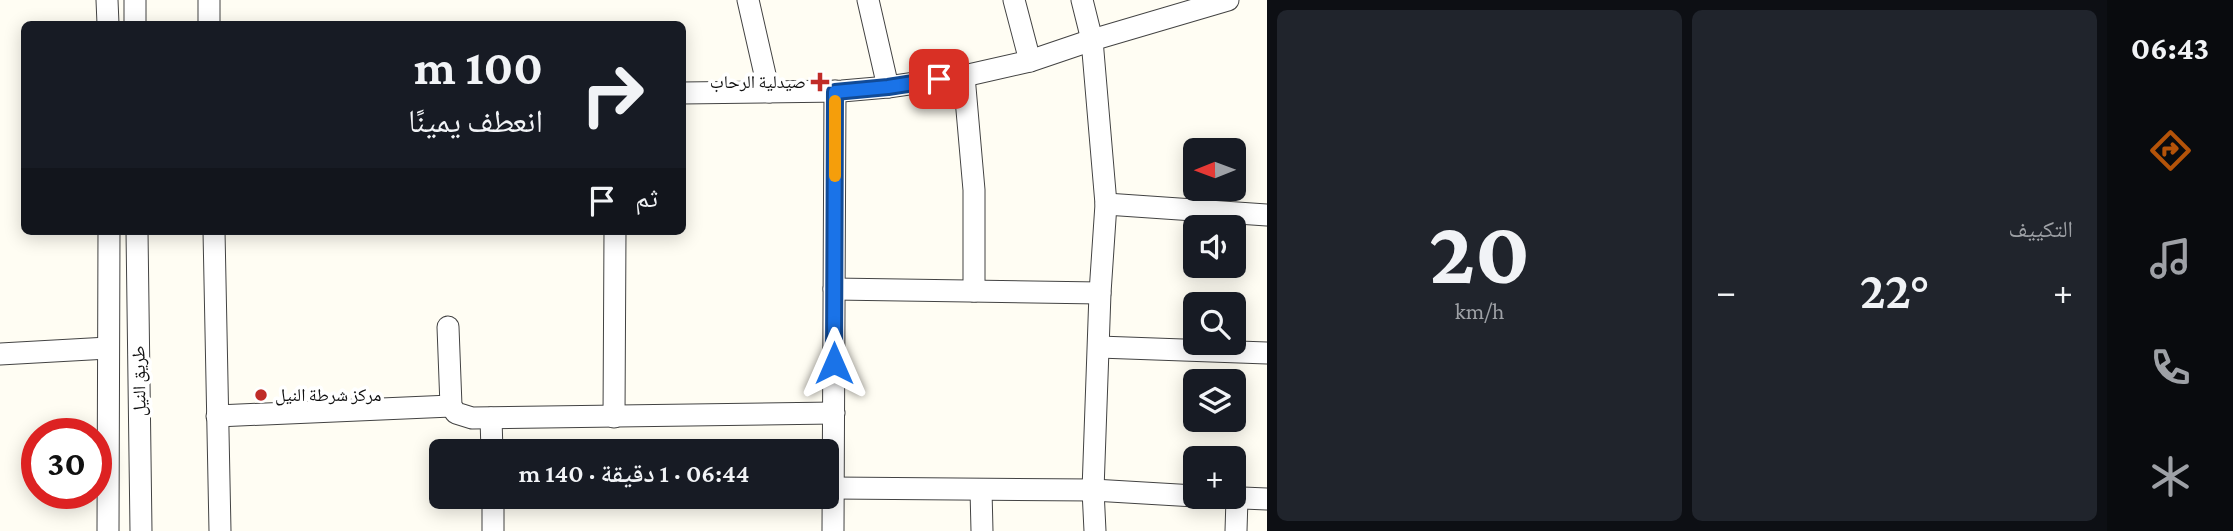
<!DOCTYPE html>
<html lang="ar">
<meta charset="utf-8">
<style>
body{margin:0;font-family:"Crimson Pro","Noto Naskh Arabic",serif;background:#20242c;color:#f1f3f6;direction:rtl;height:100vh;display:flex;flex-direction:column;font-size:26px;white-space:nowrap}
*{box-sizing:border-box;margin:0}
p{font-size:23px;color:#9ea1a6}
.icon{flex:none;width:38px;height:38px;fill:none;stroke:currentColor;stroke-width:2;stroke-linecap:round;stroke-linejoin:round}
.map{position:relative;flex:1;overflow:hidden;direction:ltr}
.side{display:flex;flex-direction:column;gap:10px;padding:10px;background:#0d0f14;width:840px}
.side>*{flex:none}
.guide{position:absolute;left:21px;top:21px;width:665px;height:214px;border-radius:10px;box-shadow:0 4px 18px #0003;direction:rtl;background:#171b24;color:#f1f3f6;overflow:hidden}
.needle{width:46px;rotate:269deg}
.controls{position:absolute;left:1183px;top:138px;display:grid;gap:14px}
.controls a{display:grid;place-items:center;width:63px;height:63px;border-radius:10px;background:#171b24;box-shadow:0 4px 18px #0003;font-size:35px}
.speed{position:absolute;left:21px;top:418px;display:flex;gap:14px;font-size:35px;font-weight:700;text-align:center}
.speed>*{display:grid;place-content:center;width:91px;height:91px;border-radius:50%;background:#171b24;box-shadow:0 4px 18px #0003;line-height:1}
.speed .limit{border:10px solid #d22;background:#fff;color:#111}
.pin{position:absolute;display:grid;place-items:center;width:60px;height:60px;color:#fff;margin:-30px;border-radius:14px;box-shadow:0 4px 10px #0006}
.me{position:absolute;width:77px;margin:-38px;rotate:0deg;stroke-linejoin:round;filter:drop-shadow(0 0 5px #0008)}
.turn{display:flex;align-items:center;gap:24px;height:147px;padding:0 28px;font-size:32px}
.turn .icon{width:91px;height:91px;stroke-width:2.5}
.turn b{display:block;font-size:49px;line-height:60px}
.then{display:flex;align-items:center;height:66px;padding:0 28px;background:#0003;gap:14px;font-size:26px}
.big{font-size:52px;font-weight:600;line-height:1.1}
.side .card{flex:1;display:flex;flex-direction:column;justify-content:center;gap:10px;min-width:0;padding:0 24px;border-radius:10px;background:#20242c}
.side .dial{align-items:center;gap:0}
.dial b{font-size:91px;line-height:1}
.heat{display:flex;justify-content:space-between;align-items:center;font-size:38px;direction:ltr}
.side .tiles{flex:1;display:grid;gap:10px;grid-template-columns:repeat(2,1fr)}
.trip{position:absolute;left:429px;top:439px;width:410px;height:70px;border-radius:10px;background:#171b24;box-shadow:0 4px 18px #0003;font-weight:600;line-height:70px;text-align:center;direction:rtl}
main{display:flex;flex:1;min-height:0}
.menu{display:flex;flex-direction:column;width:126px;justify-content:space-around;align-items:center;background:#090b0e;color:#9ea1a6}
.menu .icon{width:49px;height:49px}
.menu .selected{color:#b45309}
.menu b{font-size:32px;color:#f1f3f6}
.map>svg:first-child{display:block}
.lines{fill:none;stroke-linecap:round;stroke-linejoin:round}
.minor-casing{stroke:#434343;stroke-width:23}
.minor{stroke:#fff;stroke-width:21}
.route-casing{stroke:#114b97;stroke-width:18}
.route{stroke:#1a73e8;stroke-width:12}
.slow{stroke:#f59e0b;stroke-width:12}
.poi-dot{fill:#c02c28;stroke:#fff;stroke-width:2.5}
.labels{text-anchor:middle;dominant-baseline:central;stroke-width:7;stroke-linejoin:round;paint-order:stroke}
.poi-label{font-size:18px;fill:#101010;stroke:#fff;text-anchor:end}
.street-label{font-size:18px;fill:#101010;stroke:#fff}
</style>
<main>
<nav class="menu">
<b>06:43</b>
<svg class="icon selected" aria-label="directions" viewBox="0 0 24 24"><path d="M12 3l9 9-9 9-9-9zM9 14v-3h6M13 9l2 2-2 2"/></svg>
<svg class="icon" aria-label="music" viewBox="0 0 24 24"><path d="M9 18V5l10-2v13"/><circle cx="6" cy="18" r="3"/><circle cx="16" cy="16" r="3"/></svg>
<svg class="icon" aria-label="phone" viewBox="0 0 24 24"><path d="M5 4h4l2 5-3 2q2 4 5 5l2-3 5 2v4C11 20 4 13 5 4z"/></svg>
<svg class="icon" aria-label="climate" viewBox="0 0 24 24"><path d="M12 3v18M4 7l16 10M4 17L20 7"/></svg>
</nav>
<section class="side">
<div class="tiles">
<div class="card"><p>التكييف</p>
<div class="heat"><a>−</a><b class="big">22°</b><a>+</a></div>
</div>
<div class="card dial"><b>20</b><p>km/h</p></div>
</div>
</section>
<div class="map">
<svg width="1267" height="531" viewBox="0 0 1267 531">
<rect width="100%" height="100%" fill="#fffdf3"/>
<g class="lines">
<defs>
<g id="minor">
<polyline points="107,0 108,24"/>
<polyline points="135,0 135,24"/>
<polyline points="209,0 209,24"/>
<polyline points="748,0 769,92"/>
<polyline points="868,0 888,87"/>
<polyline points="1014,0 1030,61"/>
<polyline points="1082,0 1092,40 1106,204 1100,293 1093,490 1095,531"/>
<polyline points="964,76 974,190 974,291"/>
<polyline points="682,93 842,91 888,87 964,76 1030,61 1092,40 1228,0"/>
<polyline points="1106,204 1267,215"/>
<polyline points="137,231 141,531"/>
<polyline points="214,231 220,531"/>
<polyline points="834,289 1100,293"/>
<polyline points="448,327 451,406 456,413 472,418 834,413"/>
<polyline points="1099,347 1267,353"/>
<polyline points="0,354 108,348"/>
<polyline points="217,416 451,406"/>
<polyline points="614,417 615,231"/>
<polyline points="491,418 492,452"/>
<polyline points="833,488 1093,490 1195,496"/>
<polyline points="981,490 982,531"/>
<polyline points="493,497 493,531"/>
<polyline points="1219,497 1267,499"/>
<polyline points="108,531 109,231"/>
<polyline points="833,531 835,91"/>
<polyline points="1236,531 1237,498"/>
</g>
</defs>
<!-- minor casing -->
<use href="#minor" class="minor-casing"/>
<!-- minor -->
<use href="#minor" class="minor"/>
</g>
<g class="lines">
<defs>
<polyline id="route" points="834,363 835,92 888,87 939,79"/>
</defs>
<!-- route casing -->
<use href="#route" class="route-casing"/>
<!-- route -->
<use href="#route" class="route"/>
<!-- slow -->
<polyline class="slow" points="835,176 835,101"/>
</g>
<!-- markers -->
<g class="poi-dot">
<path d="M816.5 71.5h7v7h7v7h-7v7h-7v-7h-7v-7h7z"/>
<circle cx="261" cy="395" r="7"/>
</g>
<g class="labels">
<!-- poi labels -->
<g class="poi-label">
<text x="806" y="82">صيدلية الرحاب</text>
<text x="275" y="395" text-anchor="start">مركز شرطة النيل</text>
</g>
<!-- street labels -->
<g class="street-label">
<text transform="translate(139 381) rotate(-91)">طريق النيل</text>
</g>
</g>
</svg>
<div class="controls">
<a><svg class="needle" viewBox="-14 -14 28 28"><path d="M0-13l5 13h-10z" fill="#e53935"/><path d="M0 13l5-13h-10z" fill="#9ea1a6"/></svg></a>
<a><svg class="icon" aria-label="sound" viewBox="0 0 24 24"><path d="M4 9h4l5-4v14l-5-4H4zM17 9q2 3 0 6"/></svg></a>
<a><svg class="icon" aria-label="search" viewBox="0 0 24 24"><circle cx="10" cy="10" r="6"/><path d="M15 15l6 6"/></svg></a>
<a><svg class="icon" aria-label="layers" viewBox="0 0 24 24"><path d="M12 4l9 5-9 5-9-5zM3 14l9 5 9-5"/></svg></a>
<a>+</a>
</div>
<div class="speed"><div class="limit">30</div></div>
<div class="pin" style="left:939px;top:79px;background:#d93025"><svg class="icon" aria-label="arrive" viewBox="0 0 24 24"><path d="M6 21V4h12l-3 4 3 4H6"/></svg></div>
<svg class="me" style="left:834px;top:363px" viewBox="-20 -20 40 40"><path d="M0-17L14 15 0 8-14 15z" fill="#1a73e8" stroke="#fff" stroke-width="4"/></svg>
<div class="trip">06:44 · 1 دقيقة · 140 m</div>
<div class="guide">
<div class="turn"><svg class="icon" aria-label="right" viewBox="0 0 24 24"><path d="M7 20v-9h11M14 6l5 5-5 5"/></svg><div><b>100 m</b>انعطف يمينًا</div></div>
<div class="then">ثم<svg class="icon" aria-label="arrive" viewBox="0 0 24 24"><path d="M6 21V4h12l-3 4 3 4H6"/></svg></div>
</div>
</div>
</main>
